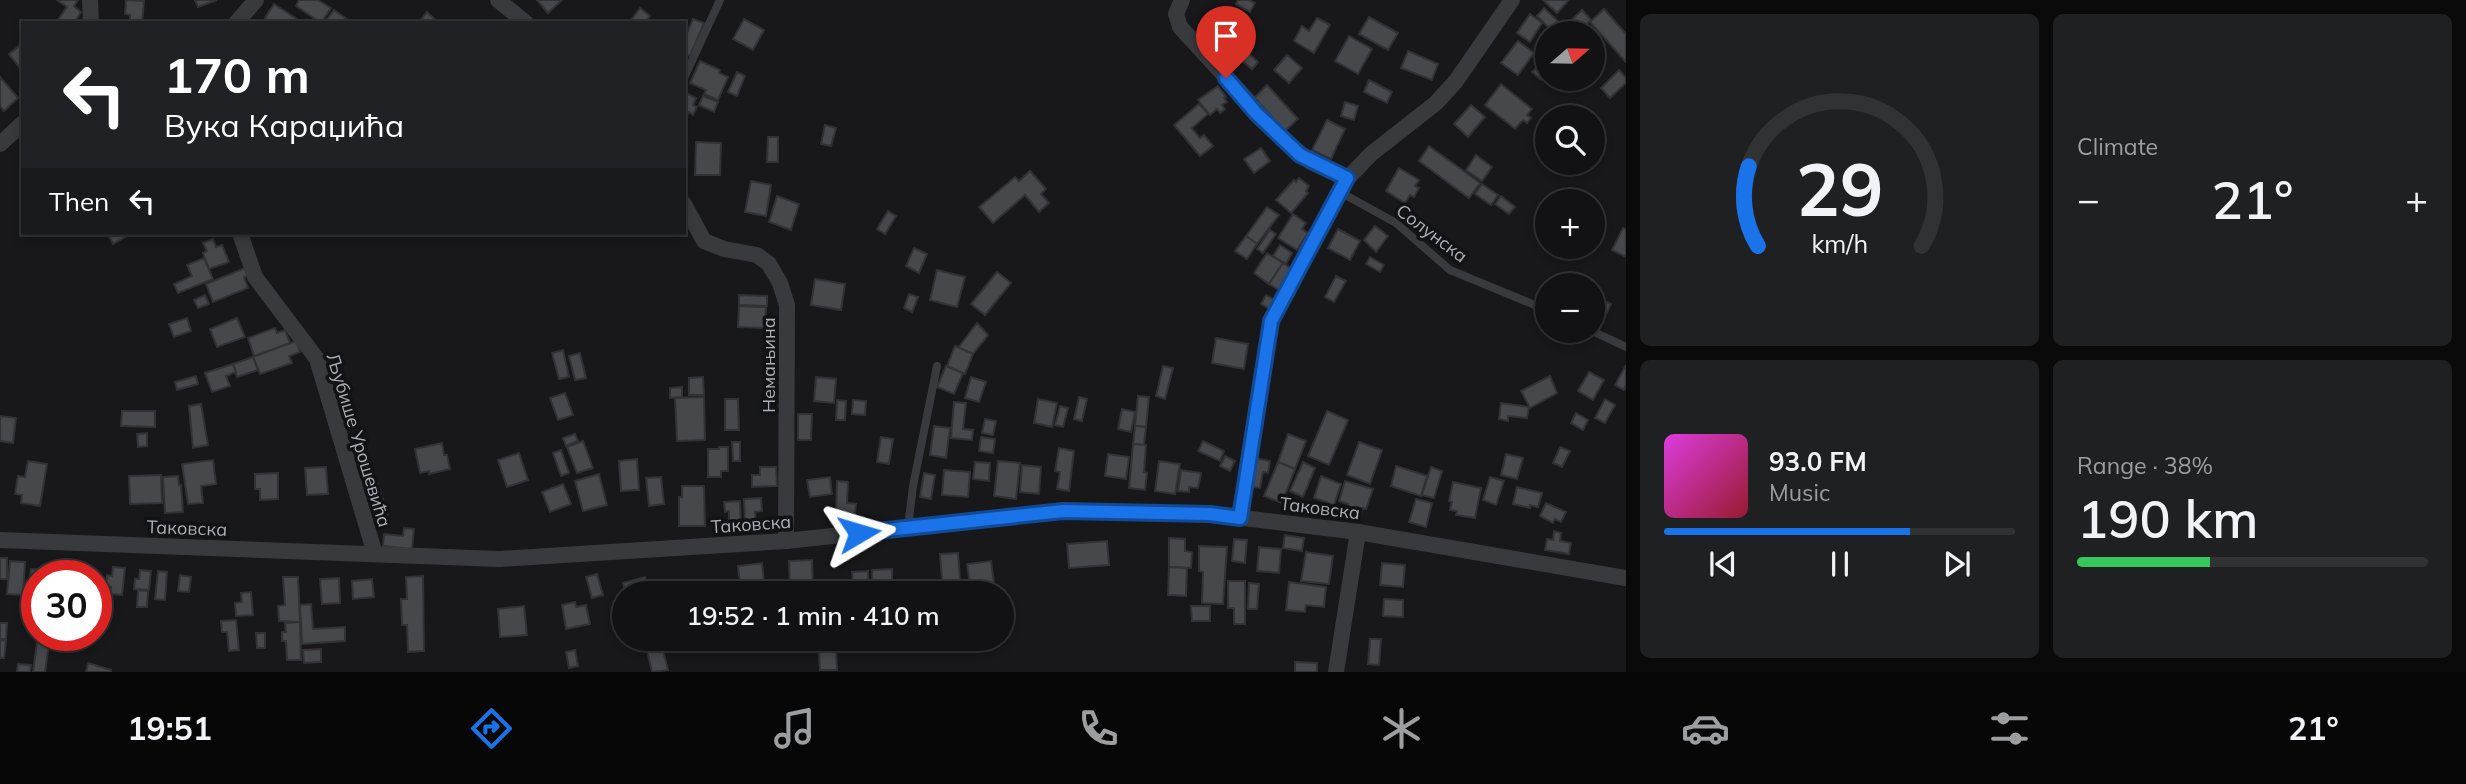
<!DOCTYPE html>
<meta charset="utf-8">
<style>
body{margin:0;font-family:Mulish,sans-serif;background:#1f2022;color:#f1f3f6;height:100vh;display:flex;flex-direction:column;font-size:26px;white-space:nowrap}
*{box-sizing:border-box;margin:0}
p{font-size:23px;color:#9c9ea0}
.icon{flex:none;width:38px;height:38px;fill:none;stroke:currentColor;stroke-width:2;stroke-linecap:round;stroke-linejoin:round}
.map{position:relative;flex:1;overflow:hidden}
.side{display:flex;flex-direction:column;gap:14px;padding:14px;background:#0a0a0b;width:840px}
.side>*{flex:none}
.top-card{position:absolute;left:21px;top:21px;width:665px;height:214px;border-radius:0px;box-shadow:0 4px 10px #0003,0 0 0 2px #313234;background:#202124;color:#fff;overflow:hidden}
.needle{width:46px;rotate:70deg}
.tools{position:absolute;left:1535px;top:21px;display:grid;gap:14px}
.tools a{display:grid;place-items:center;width:70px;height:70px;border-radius:50%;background:#121214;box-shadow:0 4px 10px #0003,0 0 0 2px #313234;font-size:35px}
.speed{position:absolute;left:21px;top:560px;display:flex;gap:14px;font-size:35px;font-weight:700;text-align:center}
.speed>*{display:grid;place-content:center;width:91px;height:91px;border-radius:50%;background:#121214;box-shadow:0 4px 10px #0003,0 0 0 2px #313234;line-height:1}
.speed .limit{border:10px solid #d22;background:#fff;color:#111}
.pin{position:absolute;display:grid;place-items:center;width:60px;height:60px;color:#fff;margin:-72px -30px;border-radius:50% 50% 50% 0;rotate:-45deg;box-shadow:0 0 7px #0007}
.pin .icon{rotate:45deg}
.me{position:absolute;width:77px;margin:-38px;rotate:83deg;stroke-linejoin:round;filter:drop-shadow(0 0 5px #0008)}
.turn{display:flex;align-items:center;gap:24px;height:147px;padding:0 28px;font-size:32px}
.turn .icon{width:91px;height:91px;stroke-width:2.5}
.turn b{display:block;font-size:49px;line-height:60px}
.then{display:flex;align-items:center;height:66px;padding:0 28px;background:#0003;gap:14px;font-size:26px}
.big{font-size:52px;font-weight:600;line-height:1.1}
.side .tile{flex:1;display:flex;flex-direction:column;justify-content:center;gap:10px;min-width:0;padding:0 24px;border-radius:10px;background:#1f2022}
.side .dial{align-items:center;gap:0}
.dial svg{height:182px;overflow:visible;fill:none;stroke:#313234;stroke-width:7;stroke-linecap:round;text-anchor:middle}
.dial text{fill:#f1f3f6;stroke:none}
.song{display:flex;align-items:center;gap:21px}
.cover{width:84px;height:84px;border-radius:10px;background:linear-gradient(135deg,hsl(300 70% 55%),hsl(350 70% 35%))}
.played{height:7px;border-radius:4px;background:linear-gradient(90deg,#1a73e8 70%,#313234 70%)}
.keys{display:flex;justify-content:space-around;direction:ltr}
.heat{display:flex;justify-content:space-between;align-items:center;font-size:38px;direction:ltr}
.charge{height:10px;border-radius:5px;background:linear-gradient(90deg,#34c759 38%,#313234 0)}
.side .tiles{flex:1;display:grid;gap:14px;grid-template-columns:repeat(2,1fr)}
.trip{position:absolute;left:612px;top:581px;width:402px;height:70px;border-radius:35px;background:#121214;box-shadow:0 4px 10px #0003,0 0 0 2px #313234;font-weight:600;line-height:70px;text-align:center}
.menu{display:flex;height:112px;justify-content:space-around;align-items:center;background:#070708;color:#9c9ea0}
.menu .icon{width:49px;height:49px}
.menu .selected{color:#1a73e8}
.menu b{font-size:32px;color:#f1f3f6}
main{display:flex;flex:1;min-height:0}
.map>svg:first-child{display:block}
.building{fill:#47484c;stroke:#323236;stroke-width:2}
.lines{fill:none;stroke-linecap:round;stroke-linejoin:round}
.service{stroke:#393a3e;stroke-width:8}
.minor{stroke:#393a3e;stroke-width:16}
.route-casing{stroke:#114b97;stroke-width:18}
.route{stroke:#1a73e8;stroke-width:12}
.labels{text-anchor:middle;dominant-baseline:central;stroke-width:7;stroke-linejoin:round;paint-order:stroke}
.street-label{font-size:18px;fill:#abafb8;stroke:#131315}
</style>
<main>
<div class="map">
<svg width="1626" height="672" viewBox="0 0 1626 672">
<rect width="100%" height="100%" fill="#18181a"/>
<!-- building -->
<g class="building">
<polygon points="57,0 78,0 74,6 81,12 74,23 57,21 67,7"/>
<polygon points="126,0 144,1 142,23 130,23 130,15 125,14"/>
<polygon points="195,0 217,0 198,7"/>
<polygon points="299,0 318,0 331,8 321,23 296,6"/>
<polygon points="537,0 562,0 548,13"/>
<polygon points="1238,0 1249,0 1255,3 1250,12 1236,4"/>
<polygon points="1543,0 1569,0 1557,13"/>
<polygon points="274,4 300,21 299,23 272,23 265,18"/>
<polygon points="640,8 650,16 645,23 629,23"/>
<polygon points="1544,8 1564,27 1558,33 1554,33 1537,16"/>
<polygon points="1604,9 1626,34 1626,62 1590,22"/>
<polygon points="334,10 352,23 325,22"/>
<polygon points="1582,10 1591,20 1577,33 1558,33"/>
<polygon points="427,12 439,23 418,23"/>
<polygon points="1530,14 1542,23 1530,42 1517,33"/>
<polygon points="1369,17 1398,33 1388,50 1359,34"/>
<polygon points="1317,18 1330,25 1314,53 1294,41 1302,26 1309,31"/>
<polygon points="693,19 704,23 690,56 684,54 684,40"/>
<polygon points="744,19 764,30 753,50 733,39"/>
<polygon points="1349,36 1372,49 1358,74 1335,61"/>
<polygon points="1518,41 1534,53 1518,75 1501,63"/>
<polygon points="19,46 23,51 23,72 9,54"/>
<polygon points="1242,47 1258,62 1252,69 1235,55"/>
<polygon points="1408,51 1438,64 1432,80 1401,68"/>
<polygon points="1287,55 1302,68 1289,83 1274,70"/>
<polygon points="1545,59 1547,79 1549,79 1547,80 1544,77 1541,80 1532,72"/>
<polygon points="700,61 720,70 719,73 728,77 718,100 704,94 706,90 690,83"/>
<polygon points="1619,70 1626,78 1626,83 1610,98 1601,88"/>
<polygon points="737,72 745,76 737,96 728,92"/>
<polygon points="0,77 18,98 4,111 0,106"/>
<polygon points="1369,80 1392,92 1387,103 1364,92"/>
<polygon points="1501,84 1532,109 1527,115 1531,118 1527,123 1523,120 1515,129 1485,105"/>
<polygon points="1267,85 1298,119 1285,131 1254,98"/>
<polygon points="1218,86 1226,97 1224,98 1227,102 1222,105 1225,109 1220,113 1217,109 1210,115 1198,100"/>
<polygon points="684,92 696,98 693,105 697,107 693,115 689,112 684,121"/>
<polygon points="703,96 718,102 714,112 699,105"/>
<polygon points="1345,102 1358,106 1354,120 1341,116"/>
<polygon points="1199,104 1208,114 1192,128 1200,138 1204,135 1213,146 1200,156 1174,125"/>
<polygon points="1471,105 1485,117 1468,137 1454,124"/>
<polygon points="1327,120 1345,129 1331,159 1312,150"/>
<polygon points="825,125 836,128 831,146 821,144"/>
<polygon points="768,137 778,137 778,162 767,162"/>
<polygon points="696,142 721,143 720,175 695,175"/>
<polygon points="1429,146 1480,183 1469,198 1419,161"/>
<polygon points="1261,148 1270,161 1254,173 1244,159"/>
<polygon points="1476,155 1492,167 1482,181 1466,170"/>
<polygon points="1399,168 1419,180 1415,186 1419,188 1414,197 1410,195 1405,203 1386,191"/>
<polygon points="1030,171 1046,189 1041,194 1049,203 1039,212 1025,195 993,223 979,207 1015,177 1019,181"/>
<polygon points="1299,178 1309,186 1306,191 1308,193 1291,213 1276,200 1294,180 1296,182"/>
<polygon points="751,181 771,185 766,216 745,212"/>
<polygon points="1482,184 1498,195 1491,205 1475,194"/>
<polygon points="777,196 799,204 791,230 769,222"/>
<polygon points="1501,196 1515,207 1509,214 1495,204"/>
<polygon points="1267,207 1279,215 1257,244 1246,236"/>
<polygon points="888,211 896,216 885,234 877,229"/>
<polygon points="1293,214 1306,223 1302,229 1308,233 1297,250 1278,238"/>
<polygon points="1375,226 1388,236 1376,252 1364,240"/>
<polygon points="1623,228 1626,229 1626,257 1612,250"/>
<polygon points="1338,229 1360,241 1350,260 1328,248"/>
<polygon points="1270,230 1276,234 1263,253 1257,249"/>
<polygon points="107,233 130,233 131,234 113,244"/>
<polygon points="1246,236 1257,244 1247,259 1235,251"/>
<polygon points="213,239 216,247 222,245 229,262 209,269 203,253 207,251 203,243"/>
<polygon points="1280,245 1292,253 1286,264 1273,256"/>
<polygon points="914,248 927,254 919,273 906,266"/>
<polygon points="1267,253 1283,263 1269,284 1254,273"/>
<polygon points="1370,257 1384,265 1380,272 1366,264"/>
<polygon points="204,258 213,279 178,293 174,284 192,276 187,265"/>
<polygon points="1283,263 1292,269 1279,290 1269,284"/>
<polygon points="245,268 248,276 244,277 248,288 213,302 206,284"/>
<polygon points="937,270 965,277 957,307 930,300"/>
<polygon points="997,272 1011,283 985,315 971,304"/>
<polygon points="1336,276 1346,281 1334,302 1325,297"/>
<polygon points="815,279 845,284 841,310 811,305"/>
<polygon points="909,294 918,297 912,312 904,308"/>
<polygon points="205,295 209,304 198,308 194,300"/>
<polygon points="739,295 767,296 767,306 739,305"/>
<polygon points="1266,295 1275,300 1269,309 1261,304"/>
<polygon points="1597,298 1611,304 1603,321 1592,316 1592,308"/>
<polygon points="739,306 766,307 765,328 738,327"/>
<polygon points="187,318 191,331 174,337 169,324"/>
<polygon points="237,318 245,337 217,347 210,329"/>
<polygon points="977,323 988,335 973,354 958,348"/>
<polygon points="275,328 277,333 285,330 290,343 254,356 248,338"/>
<polygon points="1216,338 1248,344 1244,369 1212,363"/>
<polygon points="296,341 300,352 289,356 292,363 260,374 253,357"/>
<polygon points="955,346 973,354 965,374 947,366"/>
<polygon points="563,350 569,377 559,379 552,353"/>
<polygon points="580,353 586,378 575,380 569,356"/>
<polygon points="253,357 258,370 237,377 233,364"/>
<polygon points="233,364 236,372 226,376 230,386 212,392 205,373"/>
<polygon points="1626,365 1626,385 1624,390 1615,385"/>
<polygon points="946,366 963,373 954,394 937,387"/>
<polygon points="1163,366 1173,368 1165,399 1156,396"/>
<polygon points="1589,372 1604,380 1593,400 1578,391"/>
<polygon points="196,376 198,384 177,390 175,382"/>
<polygon points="1550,376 1557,393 1530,408 1521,391"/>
<polygon points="703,377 704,395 689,395 689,378"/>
<polygon points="816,377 836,379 834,403 814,401"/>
<polygon points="971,377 986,382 979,402 965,398"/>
<polygon points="682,387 682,397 670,398 670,388"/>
<polygon points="565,393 573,415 558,420 550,398"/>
<polygon points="1138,396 1149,397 1146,427 1135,426"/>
<polygon points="704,397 705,440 677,441 675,398"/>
<polygon points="1079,397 1087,399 1082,421 1074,419"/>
<polygon points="725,399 738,399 739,430 725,430"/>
<polygon points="1038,399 1057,403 1052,427 1034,423"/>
<polygon points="1605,399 1615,405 1605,423 1595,418"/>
<polygon points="837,400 846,401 845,420 836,420"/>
<polygon points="853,400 866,401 865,415 852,414"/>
<polygon points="954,402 966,403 963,429 973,430 972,440 951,438"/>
<polygon points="1501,403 1529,407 1527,418 1508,416 1508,421 1499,419"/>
<polygon points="201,404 208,445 193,448 189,406"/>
<polygon points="1060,406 1068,408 1063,427 1055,425"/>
<polygon points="1122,409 1135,412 1131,432 1118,429"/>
<polygon points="122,411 155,411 155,427 121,426"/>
<polygon points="1327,411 1348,420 1329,465 1308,456"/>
<polygon points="1576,413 1588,420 1583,430 1571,423"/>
<polygon points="798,414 812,414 811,440 798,440"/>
<polygon points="0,416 16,418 13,443 0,441"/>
<polygon points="985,419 996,421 993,435 982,433"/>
<polygon points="934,426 950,428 946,458 930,455"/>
<polygon points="1135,426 1146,427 1144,445 1133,444"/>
<polygon points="147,433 147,446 138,447 137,434"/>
<polygon points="575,434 578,441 566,446 563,438"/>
<polygon points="1288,434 1306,441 1295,469 1278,462"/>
<polygon points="881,437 893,439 889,464 877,462"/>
<polygon points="981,437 995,439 993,453 979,451"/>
<polygon points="583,441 593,468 577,473 567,447"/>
<polygon points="1203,441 1224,451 1220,461 1198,451"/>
<polygon points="732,442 740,442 740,461 733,461"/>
<polygon points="1359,442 1382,450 1370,484 1347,475"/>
<polygon points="442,443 444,455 447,455 450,469 429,474 429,471 420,473 415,449"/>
<polygon points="1133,444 1146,445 1144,472 1147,473 1145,490 1129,488"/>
<polygon points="719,447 728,447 728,471 721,471 721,477 708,477 708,449 719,449"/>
<polygon points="1560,447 1570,451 1562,467 1553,463"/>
<polygon points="1059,448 1074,451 1069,491 1057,489 1060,472 1055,471"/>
<polygon points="561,450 569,473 561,476 553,453"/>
<polygon points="519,453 528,480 507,487 498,460"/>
<polygon points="1108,454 1129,457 1126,479 1105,476"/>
<polygon points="1506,454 1523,458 1517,479 1501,475"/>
<polygon points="1225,456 1235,461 1230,471 1220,466"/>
<polygon points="1255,458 1270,461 1268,473 1263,472 1260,488 1249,486"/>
<polygon points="637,459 639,490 621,491 619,461"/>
<polygon points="213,460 216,484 201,486 203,503 188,504 182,464"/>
<polygon points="28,461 47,464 40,506 21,503 22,495 15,494 18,476 25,477"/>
<polygon points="998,461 1020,463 1016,499 994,496"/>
<polygon points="1159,461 1180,464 1175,494 1155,491"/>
<polygon points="975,462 990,463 989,481 973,479"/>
<polygon points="1278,462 1295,469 1282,503 1264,496"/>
<polygon points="1303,462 1315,468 1303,497 1290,491"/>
<polygon points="1022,465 1041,467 1039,494 1020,492"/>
<polygon points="1396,466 1427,476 1421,496 1391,486"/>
<polygon points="326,467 328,494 307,495 305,468"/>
<polygon points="760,467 776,467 777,486 752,487 752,475 760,475"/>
<polygon points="1431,467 1442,471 1434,498 1422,495"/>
<polygon points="944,470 970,472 968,497 942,495"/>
<polygon points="1181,470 1201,473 1198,488 1189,487 1189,492 1178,491"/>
<polygon points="278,473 278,499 260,500 260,489 255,489 255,474"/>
<polygon points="924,473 935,475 931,499 920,497"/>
<polygon points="599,474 607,505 583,511 575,481"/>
<polygon points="161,475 162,503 130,504 129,476"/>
<polygon points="178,476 179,485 181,485 183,512 165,513 163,477"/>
<polygon points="1321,476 1341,484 1334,505 1314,498"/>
<polygon points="661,477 664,504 649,506 646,478"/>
<polygon points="830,477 832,494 810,497 807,480"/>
<polygon points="1490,477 1504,481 1496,505 1483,500"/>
<polygon points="376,479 388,514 376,518 363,484"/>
<polygon points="837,481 848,482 847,503 856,504 855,514 836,513"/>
<polygon points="1345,481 1373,489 1366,509 1363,508 1361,514 1347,509 1348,504 1339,501"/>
<polygon points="1453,482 1481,488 1475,518 1456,515 1457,511 1450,510 1452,502 1449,501"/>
<polygon points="563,484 571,504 550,512 542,492"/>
<polygon points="682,486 704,486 705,526 679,526 679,497 682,497"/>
<polygon points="1517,487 1542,493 1538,507 1530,505 1530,508 1513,504"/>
<polygon points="761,498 762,511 755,512 756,522 745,523 744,499"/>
<polygon points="1416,499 1432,503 1426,527 1409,522"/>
<polygon points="740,501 741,523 729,523 729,511 725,512 724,502"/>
<polygon points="1546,503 1566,512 1561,522 1555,519 1553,523 1540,516"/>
<polygon points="404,528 414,529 412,549 383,546 384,534 403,536"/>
<polygon points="1554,531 1561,533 1560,541 1571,543 1569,554 1545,550 1547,539 1553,540"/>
<polygon points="1285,535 1304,538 1302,551 1283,548"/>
<polygon points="1169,538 1185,539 1185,551 1192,552 1191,568 1169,567"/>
<polygon points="1234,539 1247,540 1245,563 1232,561"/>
<polygon points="1107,541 1109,565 1069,568 1067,544"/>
<polygon points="1199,546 1227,547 1223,604 1202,603 1203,572 1199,571"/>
<polygon points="1259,547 1281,549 1279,573 1257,571"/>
<polygon points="1306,552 1333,556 1329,584 1301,581"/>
<polygon points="958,553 961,593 943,593 940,554"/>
<rect x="0" y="558" width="7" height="21"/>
<polygon points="812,560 813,589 790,590 789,561"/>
<polygon points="10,561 25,562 23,595 7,594"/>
<polygon points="991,561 994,583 970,585 967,564"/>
<polygon points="762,563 765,592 741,593 738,566"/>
<polygon points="1382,563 1405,565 1403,587 1380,585"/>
<polygon points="113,567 125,568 122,595 110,594 111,587 106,587 107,575 112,576"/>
<polygon points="1169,567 1187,568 1186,596 1168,595"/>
<polygon points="31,569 45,570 44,576 37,576 37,599 28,598"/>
<polygon points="892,569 892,593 873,593 872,570"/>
<polygon points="140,570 151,571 149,590 134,589 135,579 139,579"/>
<polygon points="158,571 167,572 165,600 155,599"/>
<polygon points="868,571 869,593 847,593 847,581 853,581 852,572"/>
<polygon points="597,574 603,595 592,598 586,577"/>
<polygon points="180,575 191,577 189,592 178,591"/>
<polygon points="423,576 424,651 408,652 407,625 402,625 401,599 407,599 406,577"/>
<polygon points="283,577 298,577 300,622 279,621 278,606 285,605"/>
<polygon points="645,577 650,593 626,593 623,583"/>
<polygon points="339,578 340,603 322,604 320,579"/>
<polygon points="372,579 374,597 353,599 352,581"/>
<polygon points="1228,581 1245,581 1245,624 1234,624 1234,608 1228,608"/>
<polygon points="1289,582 1326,587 1324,607 1306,605 1305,612 1286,610"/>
<polygon points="1249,583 1259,584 1257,609 1248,609"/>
<polygon points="138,590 148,591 147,607 137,607"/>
<polygon points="251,592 253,615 236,616 235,603 242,602 241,593"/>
<polygon points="1384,599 1403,600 1403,617 1383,616"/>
<polygon points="30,600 37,601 37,617 28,616"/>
<polygon points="575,602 576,607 586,605 590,624 566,629 562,605"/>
<polygon points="311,604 313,629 345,627 345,641 302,644 300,605"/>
<polygon points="524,606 527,635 500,637 498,609"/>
<polygon points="1191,606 1210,606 1210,621 1192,621"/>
<polygon points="236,620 239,650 229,651 227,632 222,632 221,621"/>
<polygon points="300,622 301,660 287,660 286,641 282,641 282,632 286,632 285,623"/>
<polygon points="0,623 7,623 6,639 0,639"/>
<polygon points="256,633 265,633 265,648 257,648"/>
<polygon points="38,635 50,637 45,672 33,672"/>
<polygon points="68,635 83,637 82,650 66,648"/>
<polygon points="660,639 668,670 652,672 645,642"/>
<polygon points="1370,639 1381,639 1379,665 1368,664"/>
<polygon points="0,640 6,641 4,658 0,658"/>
<polygon points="321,649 321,662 304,663 303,650"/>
<polygon points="575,650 578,666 569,668 566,652"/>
<polygon points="836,651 837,670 820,670 819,652"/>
<polygon points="1295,662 1317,663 1317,672 1295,672"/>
<polygon points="88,663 111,670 111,672 86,672"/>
<polygon points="18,664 31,665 30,672 17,672"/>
</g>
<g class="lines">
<!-- service -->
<g class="service">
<polyline points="684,78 720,0"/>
<polyline points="1340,192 1396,223 1450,270 1547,310"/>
<polyline points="1592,331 1626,347"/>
<polyline points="908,527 913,486 937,366"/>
</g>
<!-- minor -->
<g class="minor">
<polyline points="90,0 91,23"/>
<polyline points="498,0 526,23"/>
<polyline points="1182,0 1176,14 1180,27 1285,141 1311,162 1347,179"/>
<polyline points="236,23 256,0"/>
<polyline points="0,144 23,123"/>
<polyline points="684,204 704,241 724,249 757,255 769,264 780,283 787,305 786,541"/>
<polyline points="240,233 255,277 317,359 375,554"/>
<polyline points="1239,518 1271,321 1347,179 1371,154 1436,103 1456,81 1512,0"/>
<polyline points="0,540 499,559 786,541 1063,511 1210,514 1358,532 1626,578"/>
<polyline points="1336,672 1358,532"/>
</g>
</g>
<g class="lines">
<defs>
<polyline id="route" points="859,533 1063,511 1210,514 1240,518 1271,321 1347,178 1300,155 1256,113 1226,78"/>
</defs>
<!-- route casing -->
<use href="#route" class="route-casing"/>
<!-- route -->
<use href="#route" class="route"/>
</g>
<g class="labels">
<!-- street labels -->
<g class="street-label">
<text transform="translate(1432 233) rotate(37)">Солунска</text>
<text transform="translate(768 365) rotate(-90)">Немањина</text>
<text transform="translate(359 440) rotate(73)">Љубише Урошевића</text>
<text transform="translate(1320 508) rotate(7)">Таковска</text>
<text transform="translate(751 524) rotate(-4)">Таковска</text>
<text transform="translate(187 528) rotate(2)">Таковска</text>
</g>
</g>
</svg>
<div class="tools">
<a><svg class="needle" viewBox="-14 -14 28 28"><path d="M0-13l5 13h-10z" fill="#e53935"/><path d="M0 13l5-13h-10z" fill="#9c9ea0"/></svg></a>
<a><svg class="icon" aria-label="search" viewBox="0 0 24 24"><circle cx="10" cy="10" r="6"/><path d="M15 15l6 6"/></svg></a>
<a>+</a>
<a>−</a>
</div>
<div class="speed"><div class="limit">30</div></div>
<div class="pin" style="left:1226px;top:78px;background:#d93025"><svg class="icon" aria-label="arrive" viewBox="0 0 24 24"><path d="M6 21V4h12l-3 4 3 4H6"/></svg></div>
<svg class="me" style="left:859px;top:533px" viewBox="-20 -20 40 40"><path d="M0-17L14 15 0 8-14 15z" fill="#1a73e8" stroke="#fff" stroke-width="4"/></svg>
<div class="trip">19:52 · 1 min · 410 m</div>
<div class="top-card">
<div class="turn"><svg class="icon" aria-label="left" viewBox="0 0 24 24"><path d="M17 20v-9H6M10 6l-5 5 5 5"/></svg><div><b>170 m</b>Вука Караџића</div></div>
<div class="then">Then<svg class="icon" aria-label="left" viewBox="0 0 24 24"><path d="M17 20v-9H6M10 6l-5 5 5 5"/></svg></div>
</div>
</div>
<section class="side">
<div class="tiles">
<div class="tile dial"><svg viewBox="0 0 100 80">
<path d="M14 69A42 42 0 1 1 86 69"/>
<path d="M14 69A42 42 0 0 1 10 34" stroke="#1a73e8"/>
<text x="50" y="56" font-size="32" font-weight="700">29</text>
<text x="50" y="72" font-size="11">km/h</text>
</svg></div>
<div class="tile"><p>Climate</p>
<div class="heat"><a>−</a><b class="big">21°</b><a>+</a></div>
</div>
<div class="tile">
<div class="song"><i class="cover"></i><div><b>93.0 FM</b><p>Music</p></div></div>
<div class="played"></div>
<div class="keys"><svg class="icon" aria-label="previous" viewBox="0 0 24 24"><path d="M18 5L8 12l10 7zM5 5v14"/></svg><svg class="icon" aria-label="pause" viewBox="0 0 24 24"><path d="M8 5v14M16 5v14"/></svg><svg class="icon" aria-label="next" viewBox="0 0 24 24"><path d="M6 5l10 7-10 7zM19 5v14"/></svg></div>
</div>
<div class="tile"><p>Range · 38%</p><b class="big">190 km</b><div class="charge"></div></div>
</div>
</section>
</main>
<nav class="menu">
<b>19:51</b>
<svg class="icon selected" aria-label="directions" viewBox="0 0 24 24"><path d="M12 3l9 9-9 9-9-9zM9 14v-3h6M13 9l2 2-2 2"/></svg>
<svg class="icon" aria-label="music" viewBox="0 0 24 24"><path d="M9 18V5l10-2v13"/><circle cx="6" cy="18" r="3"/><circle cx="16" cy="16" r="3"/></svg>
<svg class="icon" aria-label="phone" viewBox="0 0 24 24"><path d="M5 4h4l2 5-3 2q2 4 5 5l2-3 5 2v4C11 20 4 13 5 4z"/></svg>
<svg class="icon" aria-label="climate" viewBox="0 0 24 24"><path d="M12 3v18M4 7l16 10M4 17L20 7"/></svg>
<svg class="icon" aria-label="car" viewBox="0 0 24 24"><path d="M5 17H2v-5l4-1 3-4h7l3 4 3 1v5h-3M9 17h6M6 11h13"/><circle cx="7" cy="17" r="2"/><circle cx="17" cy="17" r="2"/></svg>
<svg class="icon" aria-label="filters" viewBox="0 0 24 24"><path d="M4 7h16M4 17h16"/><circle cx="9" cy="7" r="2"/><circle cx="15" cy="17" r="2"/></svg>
<b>21°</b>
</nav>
